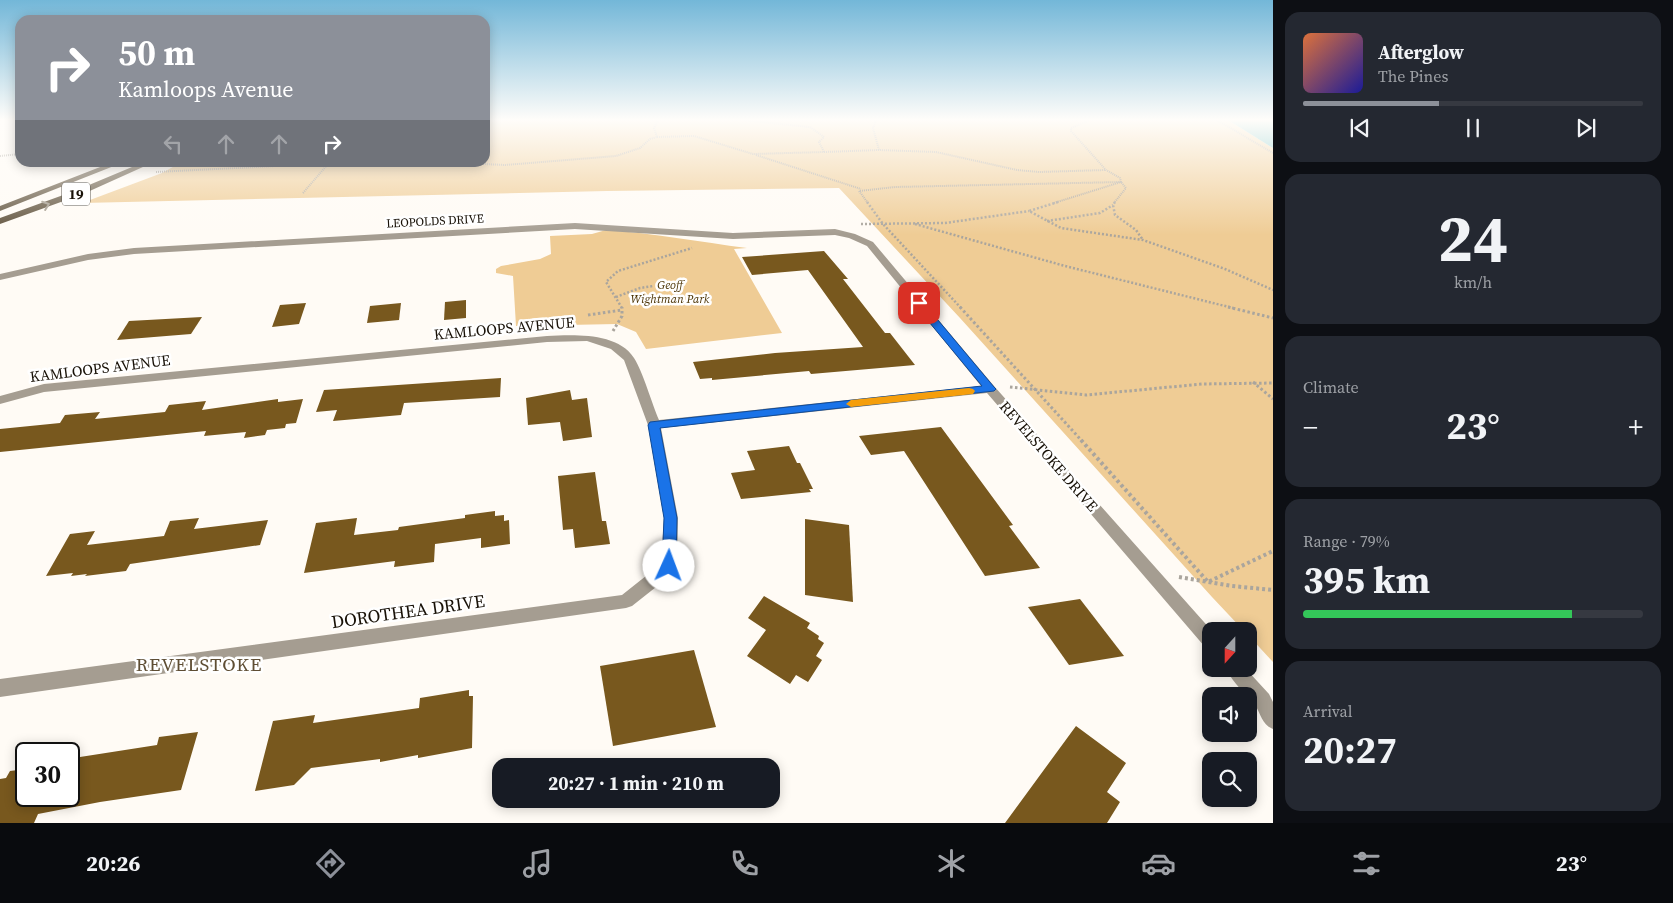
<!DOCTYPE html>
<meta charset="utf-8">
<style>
body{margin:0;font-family:"Source Serif 4",serif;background:#242831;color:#f1f3f6;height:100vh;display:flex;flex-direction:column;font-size:19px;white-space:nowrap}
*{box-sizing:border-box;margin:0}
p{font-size:16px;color:#9ea1a6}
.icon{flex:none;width:28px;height:28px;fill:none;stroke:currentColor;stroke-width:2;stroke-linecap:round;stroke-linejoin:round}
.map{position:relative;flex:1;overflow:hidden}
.panel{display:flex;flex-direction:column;gap:12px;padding:12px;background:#0d0f14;width:400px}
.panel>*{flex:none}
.top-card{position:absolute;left:15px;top:15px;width:475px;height:152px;border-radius:15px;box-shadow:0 2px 12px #0003;background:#8c9099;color:#fff;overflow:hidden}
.needle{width:32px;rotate:201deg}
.buttons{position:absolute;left:1202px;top:622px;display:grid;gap:10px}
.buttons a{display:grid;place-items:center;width:55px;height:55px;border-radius:10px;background:#171b24;box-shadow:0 2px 12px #0003;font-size:25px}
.speed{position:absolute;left:15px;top:742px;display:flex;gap:10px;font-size:25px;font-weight:700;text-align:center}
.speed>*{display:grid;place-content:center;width:65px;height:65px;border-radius:50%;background:#171b24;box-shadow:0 2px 12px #0003;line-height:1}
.speed .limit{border:2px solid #111;border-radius:8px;background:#fff;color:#111}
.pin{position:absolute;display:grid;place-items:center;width:42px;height:42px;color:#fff;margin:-21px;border-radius:10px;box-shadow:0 2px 8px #0006}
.me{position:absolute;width:55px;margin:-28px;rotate:2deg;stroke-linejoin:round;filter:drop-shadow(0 0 4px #0008)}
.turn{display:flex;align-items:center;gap:18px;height:105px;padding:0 20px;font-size:22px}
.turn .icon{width:65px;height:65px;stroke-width:2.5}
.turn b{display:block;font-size:35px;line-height:42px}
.lanes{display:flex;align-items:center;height:48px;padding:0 20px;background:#0003;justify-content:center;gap:25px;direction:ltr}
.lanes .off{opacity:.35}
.big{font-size:38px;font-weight:700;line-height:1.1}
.panel .tile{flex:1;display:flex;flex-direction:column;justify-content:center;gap:8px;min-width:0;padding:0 18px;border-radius:15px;background:#242831}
.panel .dial{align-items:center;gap:0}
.dial b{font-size:65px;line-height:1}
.song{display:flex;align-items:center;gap:15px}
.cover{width:60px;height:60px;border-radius:8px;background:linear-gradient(135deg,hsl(20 70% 55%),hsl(240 70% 35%))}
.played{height:5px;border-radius:2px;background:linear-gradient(90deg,#8c9099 40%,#363941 40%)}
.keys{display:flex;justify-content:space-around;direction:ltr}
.heat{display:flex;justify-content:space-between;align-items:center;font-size:28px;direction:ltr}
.charge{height:8px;border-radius:4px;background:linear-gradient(90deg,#34c759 79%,#363941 0)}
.trip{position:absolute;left:492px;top:758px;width:288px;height:50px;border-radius:15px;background:#171b24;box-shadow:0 2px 12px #0003;font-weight:700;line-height:50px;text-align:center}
.tab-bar{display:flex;height:80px;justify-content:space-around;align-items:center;background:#090b0e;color:#9ea1a6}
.tab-bar .icon{width:35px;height:35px}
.tab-bar .selected{color:#8c9099}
.tab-bar b{font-size:22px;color:#f1f3f6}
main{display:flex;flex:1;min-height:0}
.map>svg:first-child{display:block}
.green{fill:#efcc95}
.water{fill:#63bbbf}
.building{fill:#78581e}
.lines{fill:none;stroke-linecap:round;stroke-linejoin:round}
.path-far3{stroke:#aaa59d;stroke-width:2;stroke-dasharray:1 1;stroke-linecap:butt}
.path-far2{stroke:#aaa59d;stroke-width:2.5;stroke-dasharray:2 2;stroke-linecap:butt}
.path-far1{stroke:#aaa59d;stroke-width:3;stroke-dasharray:2.5 2.5;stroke-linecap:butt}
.path{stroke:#aaa59d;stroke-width:4;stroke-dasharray:3 3;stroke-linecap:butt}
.street{fill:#a59d91;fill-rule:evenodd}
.primary{fill:#5f513b;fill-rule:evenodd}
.oneway{stroke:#9f9789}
.route{fill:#1a73e8;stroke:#114b97}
.slow{fill:#f59e0b}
.labels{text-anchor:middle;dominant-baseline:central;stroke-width:5;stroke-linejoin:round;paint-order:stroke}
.far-street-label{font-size:12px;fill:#181107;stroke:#fff}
.far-park-label{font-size:12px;font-style:italic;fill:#493101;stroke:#fff}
.shield{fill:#fff;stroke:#5d5851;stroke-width:1}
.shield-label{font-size:14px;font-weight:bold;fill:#181107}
.street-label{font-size:15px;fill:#181107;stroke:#fff}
.near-street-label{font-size:18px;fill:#181107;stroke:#fff}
.near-neighbourhood-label{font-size:19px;letter-spacing:1px;fill:#5e4d33;stroke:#fff}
</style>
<main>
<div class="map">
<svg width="1273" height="823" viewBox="0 0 1273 823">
<rect width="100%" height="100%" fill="#fffbf5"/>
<!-- green -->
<g class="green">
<polygon points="485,120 1228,120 1273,148 1273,662 1249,636 1249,631 1244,631 1212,597 960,318 839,188 607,191 82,203 162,173 180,163 485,162"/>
<path d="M606 230C653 233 700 242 747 248L734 249 782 333 646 349 636 332 617 324 516 326 513 276 496 273V269L501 266 540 259 551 254 550 236 592 234Z"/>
</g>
<!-- water -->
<polygon class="water" points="1228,120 1273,120 1273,148"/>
<!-- building -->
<g class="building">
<polygon points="824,251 848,279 843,279 885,333 890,333 915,365 811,374 809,371 712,380 712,378 700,379 693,362 775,353 863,347 808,270 752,275 742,257"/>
<polygon points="466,300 466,318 444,320 445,302"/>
<polygon points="306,303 299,324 272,327 280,305"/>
<polygon points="401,303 399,320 367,323 370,306"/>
<polygon points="202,317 191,334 117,340 129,321"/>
<polygon points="501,378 500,397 404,403 401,415 333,421 337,410 316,412 324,390"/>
<polygon points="570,390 572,400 587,398 592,437 563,441 560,422 528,425 526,398"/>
<polygon points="278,399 278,402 303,399 296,423 286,424 285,428 267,430 265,435 244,438 246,432 204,436 206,431 0,452 0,429 60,423 65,415 100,412 95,419 165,412 169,405 206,401 202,410"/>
<polygon points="941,427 1013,525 1009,526 1040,568 985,576 904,451 871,455 859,436"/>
<polygon points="789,446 797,463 800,463 813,489 809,489 811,492 741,499 731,473 755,470 747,451"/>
<polygon points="595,472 602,521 606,521 610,544 575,548 573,529 563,530 558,476"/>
<polygon points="495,511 495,516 504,515 504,521 509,520 510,544 481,548 481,538 435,544 434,562 394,567 395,561 304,573 316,523 357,518 354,535 398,530 399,527 465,518 465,515"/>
<polygon points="199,518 194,529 268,520 260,545 130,564 126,571 85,576 87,574 71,576 73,573 46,576 70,534 95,531 87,545 164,536 170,521"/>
<polygon points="805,519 849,525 853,602 805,595"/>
<polygon points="764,596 810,623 807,628 819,636 818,639 824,643 816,656 822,660 808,682 796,675 790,684 747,656 766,630 748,618"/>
<polygon points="1080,599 1124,656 1069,665 1028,607"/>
<polygon points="694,650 716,727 613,746 600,666"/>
<polygon points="469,690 469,696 473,696 472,748 418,758 418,755 380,762 380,759 311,768 294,785 255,791 273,721 315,715 313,723 419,708 420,698"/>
<polygon points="1076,726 1126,763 1107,792 1120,802 1107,823 1005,823"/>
<polygon points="198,732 181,790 100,802 38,814 34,823 0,823 0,779 6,778 10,771 26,769 26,796 69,796 69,783 80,757 157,745 159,737"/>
</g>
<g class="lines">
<!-- path-far3 -->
<g class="path-far3">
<polyline points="876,120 873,128 879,150"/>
<polyline points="1217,120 1273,153"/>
<polyline points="657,137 694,136 753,154 824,152 819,142 824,137 810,127 743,120"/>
<polyline points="824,152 879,150 936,152 1017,170 1039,172 1105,170"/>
<polyline points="756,155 861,189"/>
<polyline points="0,156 20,154"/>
<polyline points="441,162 505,165 616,156 640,148 650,139 657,137 654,128 658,120"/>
<polyline points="156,172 355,162"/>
<polyline points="303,193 328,164"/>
<polyline points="868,203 859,191 895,187 1121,182 1126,188 1114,203"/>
<polyline points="1054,203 1121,182 1120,178 1106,170 1071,131 1071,128 1090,120"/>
</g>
<!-- path-far2 -->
<g class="path-far2">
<polyline points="867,202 883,224 961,308"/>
<polyline points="1058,202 1029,211 1061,228 1143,240 1225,269 1273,290"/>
<polyline points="1115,202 1113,205 1115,215 1136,230 1143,240"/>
<polyline points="1047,221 1100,213 1113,205"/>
<polyline points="861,224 945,223 1029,211"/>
<polyline points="915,224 1065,266 1233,308"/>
<polyline points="616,297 640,288 653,286"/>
<polyline points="622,308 606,282 618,271 692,248"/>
</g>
<!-- path-far1 -->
<g class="path-far1">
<polyline points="960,307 1082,441"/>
<polyline points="1228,307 1273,318"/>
<polyline points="588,315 622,310"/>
<polyline points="613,331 622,316 622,307"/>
<polyline points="1253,382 1273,399"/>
<polyline points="1010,387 1086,395 1202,384 1273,383"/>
</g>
<!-- path -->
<g class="path">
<polyline points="1081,440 1208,582 1273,551"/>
<polyline points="1179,577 1232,586 1273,590"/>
</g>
<!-- street -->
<g class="street">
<path d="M575 223 733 233 835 229 855 234 873 242 994 386 1212 631 1211 650 1205 647 987 393 661 428 678 518 677 567 675 572 632 606 626 608 0 697V679L622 595 661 564 664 518 648 425 624 360 611 349 587 341 547 342 44 392 0 404V396L44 384 547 336C574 335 617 332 634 358 643 372 652 404 659 420L981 386 867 246 849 238 835 235 733 239 575 229 134 254 88 260 0 280V274L88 254 134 248Z"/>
<path d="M1226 669H1246L1269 694 1273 702V729C1262 725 1261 714 1255 705 1246 694 1233 683 1226 669Z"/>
</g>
<!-- primary -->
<g class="primary">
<polygon points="113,162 124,162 0,211 0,206"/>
<polygon points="144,162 154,162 83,194 0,224 0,218 77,190"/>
</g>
</g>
<!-- one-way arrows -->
<defs><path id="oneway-chevron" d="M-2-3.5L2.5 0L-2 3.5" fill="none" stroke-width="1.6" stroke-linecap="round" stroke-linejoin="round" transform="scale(1.25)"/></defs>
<use class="oneway" href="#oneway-chevron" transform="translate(46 205) rotate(-20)"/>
<!-- sky -->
<linearGradient id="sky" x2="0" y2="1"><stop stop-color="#73b7d8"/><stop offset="0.51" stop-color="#fffdfa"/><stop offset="1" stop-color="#fffdfa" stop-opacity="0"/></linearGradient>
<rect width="1273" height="235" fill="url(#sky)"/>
<!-- route -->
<polygon class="route" points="919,300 922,301 994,387 996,389 994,391 660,428 677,518 676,566 674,571 669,572 664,571 662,566 664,518 648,425 650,422 982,386 915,305 914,303"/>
<!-- slow -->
<polygon class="slow" points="969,388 973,389 975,391 973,394 851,407 846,404 851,400"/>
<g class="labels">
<!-- far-street labels -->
<g class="far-street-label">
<text transform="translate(435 221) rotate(-3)">LEOPOLDS DRIVE</text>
</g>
<!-- far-park labels -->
<g class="far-park-label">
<text x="670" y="285">Geoff<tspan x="670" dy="14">Wightman Park</tspan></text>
</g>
<!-- shield labels -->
<rect class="shield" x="62" y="182.5" width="28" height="23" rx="4"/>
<g class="shield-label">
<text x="76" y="194">19</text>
</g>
<!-- street labels -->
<g class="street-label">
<text transform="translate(504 328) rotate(-5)">KAMLOOPS AVENUE</text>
<text transform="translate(100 368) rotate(-7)">KAMLOOPS AVENUE</text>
<text transform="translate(1049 456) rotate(49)">REVELSTOKE DRIVE</text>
</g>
<!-- near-street labels -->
<g class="near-street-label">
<text transform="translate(408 611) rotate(-8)">DOROTHEA DRIVE</text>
</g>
<!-- near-neighbourhood labels -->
<g class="near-neighbourhood-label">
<text x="199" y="664">REVELSTOKE</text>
</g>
</g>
</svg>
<div class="buttons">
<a><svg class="needle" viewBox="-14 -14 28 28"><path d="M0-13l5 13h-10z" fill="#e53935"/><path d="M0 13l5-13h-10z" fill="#9ea1a6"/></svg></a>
<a><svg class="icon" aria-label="sound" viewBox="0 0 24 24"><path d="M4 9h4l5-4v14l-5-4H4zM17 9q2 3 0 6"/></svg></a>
<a><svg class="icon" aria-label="search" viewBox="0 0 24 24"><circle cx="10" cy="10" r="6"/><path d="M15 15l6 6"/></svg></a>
</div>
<div class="speed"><div class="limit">30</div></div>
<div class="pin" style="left:919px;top:303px;background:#d93025"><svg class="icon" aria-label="arrive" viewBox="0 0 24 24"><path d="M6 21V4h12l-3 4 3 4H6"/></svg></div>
<svg class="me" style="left:669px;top:566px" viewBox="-20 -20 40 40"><circle r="19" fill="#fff"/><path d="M0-13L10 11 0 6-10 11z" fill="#1a73e8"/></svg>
<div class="trip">20:27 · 1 min · 210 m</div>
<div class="top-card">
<div class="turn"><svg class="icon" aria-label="right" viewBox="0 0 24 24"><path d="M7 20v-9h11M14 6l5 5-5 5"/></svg><div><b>50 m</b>Kamloops Avenue</div></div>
<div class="lanes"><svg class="icon off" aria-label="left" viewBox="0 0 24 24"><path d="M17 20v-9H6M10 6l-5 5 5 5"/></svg><svg class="icon off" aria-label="ahead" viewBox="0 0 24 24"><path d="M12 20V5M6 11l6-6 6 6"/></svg><svg class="icon off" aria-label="ahead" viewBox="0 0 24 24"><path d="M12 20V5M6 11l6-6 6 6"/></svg><svg class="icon" aria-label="right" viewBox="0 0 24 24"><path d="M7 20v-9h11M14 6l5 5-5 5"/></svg></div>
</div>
</div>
<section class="panel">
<div class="tile">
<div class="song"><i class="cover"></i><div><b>Afterglow</b><p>The Pines</p></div></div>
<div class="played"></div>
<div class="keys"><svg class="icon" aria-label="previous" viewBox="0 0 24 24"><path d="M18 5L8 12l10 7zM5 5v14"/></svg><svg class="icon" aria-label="pause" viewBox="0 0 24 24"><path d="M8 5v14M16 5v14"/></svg><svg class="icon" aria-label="next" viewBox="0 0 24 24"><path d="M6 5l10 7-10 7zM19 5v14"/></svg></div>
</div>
<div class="tile dial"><b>24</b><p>km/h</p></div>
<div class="tile"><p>Climate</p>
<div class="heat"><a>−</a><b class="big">23°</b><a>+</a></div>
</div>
<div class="tile"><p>Range · 79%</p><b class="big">395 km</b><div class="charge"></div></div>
<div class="tile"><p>Arrival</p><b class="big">20:27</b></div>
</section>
</main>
<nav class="tab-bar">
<b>20:26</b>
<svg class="icon selected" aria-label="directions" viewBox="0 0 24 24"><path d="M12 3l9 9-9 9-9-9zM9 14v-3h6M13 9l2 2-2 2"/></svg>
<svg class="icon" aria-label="music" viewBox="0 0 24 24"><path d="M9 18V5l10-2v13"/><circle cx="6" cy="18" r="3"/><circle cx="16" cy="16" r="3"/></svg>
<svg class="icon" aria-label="phone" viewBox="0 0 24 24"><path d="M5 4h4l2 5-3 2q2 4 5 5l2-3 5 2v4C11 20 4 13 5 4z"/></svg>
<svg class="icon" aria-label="climate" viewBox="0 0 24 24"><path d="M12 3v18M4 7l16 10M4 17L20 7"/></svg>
<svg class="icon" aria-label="car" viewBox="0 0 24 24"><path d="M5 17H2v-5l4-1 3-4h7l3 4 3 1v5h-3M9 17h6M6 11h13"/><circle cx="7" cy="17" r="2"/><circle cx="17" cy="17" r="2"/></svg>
<svg class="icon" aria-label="filters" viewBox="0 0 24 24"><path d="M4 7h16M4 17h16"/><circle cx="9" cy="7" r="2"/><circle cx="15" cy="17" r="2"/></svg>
<b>23°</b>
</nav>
